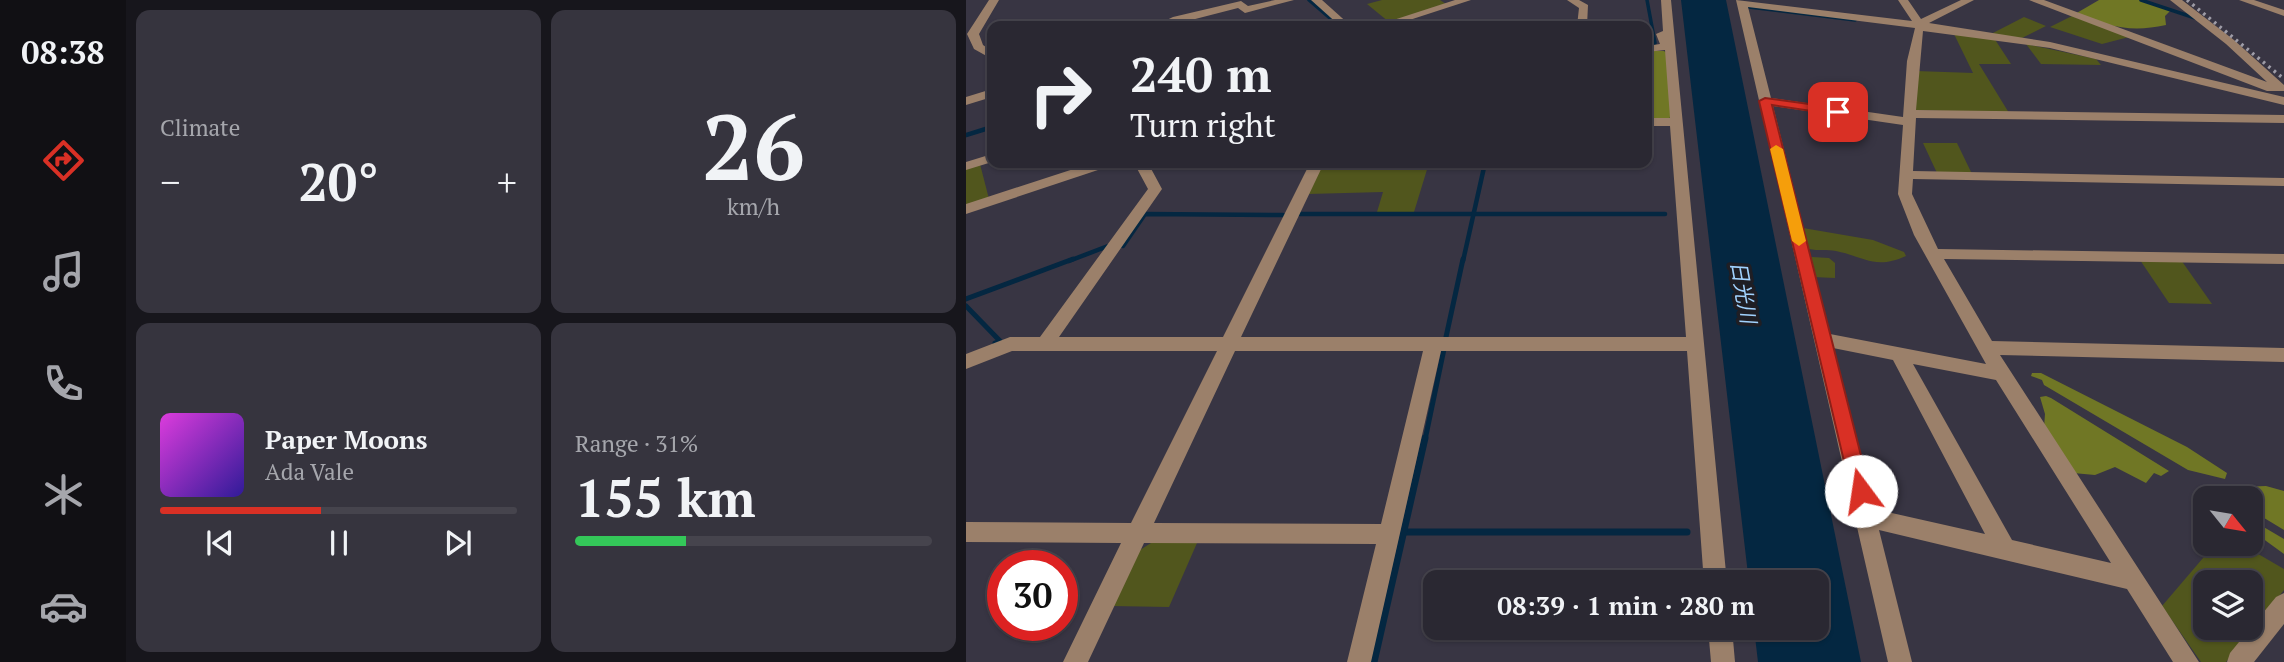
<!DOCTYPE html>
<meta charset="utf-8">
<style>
body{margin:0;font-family:"PT Serif","Noto Sans JP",serif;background:#36343e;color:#f1f3f6;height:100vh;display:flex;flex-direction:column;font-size:26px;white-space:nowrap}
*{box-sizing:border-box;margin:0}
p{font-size:23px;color:#a5a6ac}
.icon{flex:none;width:38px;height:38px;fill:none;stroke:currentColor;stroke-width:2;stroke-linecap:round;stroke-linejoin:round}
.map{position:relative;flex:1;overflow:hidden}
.side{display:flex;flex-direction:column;gap:10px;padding:10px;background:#17161c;width:840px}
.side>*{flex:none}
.top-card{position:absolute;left:21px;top:21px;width:665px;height:147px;border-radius:14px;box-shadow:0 2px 5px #0004,0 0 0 2px #46444d;background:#2a2832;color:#f1f3f6;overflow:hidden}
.needle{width:46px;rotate:120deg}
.tools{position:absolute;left:1227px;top:486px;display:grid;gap:14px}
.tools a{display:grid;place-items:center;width:70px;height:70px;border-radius:14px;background:#2a2832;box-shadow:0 2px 5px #0004,0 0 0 2px #46444d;font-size:35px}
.speed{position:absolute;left:21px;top:550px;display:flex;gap:14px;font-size:35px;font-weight:700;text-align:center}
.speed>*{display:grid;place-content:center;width:91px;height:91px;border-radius:50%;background:#2a2832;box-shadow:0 2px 5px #0004,0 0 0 2px #46444d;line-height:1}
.speed .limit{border:10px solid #d22;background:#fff;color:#111}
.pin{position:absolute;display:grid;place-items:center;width:60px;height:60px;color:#fff;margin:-30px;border-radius:14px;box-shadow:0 4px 10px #0006}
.me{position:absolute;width:77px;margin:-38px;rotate:346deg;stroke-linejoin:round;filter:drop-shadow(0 0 5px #0008)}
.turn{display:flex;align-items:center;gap:24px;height:147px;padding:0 28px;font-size:32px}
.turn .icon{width:91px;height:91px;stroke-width:2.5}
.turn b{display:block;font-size:49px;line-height:60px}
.big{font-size:52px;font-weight:600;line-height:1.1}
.side .widget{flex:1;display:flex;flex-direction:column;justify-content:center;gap:10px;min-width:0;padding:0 24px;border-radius:14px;background:#36343e}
.side .dial{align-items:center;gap:0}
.dial b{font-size:91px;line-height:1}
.song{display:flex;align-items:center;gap:21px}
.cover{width:84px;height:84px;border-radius:10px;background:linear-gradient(135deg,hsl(300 70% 55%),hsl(250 70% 35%))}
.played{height:7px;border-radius:4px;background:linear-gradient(90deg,#d93025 45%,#46444d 45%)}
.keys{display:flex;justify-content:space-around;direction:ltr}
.heat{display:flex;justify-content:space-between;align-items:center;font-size:38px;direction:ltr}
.charge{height:10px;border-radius:5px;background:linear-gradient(90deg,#34c759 31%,#46444d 0)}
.side .tiles{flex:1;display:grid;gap:10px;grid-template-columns:repeat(2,1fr)}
.trip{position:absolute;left:457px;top:570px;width:406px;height:70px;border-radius:14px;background:#2a2832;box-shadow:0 2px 5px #0004,0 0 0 2px #46444d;font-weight:600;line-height:70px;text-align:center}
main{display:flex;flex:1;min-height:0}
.menu{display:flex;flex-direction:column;width:126px;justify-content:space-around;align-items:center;background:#111014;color:#a5a6ac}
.menu .icon{width:49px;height:49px}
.menu .on{color:#d93025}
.menu b{font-size:32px;color:#f1f3f6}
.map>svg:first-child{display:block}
.green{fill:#51561d;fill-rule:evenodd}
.forest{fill:#707725}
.water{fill:#042741}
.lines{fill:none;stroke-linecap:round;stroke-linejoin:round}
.stream-far3{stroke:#042741;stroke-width:3.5}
.stream-far2{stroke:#042741;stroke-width:4.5}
.stream-far1{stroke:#042741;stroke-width:5}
.stream{stroke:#042741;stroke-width:7}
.minor{fill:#9b806a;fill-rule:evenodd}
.rail{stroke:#9e9ca7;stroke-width:3.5;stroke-dasharray:2.5 4.5;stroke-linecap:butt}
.route{fill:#d93025;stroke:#8d1f18;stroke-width:2}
.slow{fill:#f59e0b}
.labels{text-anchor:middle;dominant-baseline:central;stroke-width:7;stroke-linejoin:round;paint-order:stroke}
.water-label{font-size:21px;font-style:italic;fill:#a1d2fe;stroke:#1f1e24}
</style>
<main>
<nav class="menu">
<b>08:38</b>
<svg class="icon on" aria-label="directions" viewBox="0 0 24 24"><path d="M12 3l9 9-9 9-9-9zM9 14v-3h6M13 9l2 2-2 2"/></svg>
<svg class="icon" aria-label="music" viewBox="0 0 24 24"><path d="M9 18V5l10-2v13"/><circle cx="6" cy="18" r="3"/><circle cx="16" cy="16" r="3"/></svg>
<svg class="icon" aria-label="phone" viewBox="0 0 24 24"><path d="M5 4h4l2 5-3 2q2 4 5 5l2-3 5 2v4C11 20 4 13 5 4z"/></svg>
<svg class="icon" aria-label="climate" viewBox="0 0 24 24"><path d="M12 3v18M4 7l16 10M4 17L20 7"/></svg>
<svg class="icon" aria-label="car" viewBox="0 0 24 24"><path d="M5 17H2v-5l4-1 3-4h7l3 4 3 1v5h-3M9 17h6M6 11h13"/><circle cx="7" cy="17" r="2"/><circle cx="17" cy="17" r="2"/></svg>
</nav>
<section class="side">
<div class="tiles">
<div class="widget"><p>Climate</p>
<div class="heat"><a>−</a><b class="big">20°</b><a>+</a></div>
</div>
<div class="widget dial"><b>26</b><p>km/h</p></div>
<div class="widget">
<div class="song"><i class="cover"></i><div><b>Paper Moons</b><p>Ada Vale</p></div></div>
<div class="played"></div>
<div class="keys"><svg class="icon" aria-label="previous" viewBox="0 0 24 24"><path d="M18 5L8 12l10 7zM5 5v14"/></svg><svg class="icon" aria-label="pause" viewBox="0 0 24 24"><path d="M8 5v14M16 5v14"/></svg><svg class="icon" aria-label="next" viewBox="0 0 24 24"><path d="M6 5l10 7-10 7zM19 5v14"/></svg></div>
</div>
<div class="widget"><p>Range · 31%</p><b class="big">155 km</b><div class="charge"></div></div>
</div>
</section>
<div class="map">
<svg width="1318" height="662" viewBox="0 0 1318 662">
<rect width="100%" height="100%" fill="#383543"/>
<!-- green -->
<g class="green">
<polygon points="416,0 474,0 480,4 423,22 401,4"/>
<polygon points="1106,16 1163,37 1136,44 1084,27"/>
<polygon points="1058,17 1080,26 1056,38 1025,34"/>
<polygon points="988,34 1028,38 1045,64 1013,64 1043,113 948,110 950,71 1007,73"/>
<polygon points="1060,44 1130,59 1135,65 1075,64"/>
<polygon points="957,143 991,143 1006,174 971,173"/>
<polygon points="356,163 463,163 448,212 411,212 417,192 342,194"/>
<polygon points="14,164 23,199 0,206 0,168"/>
<path d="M837 228 907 240 938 252 940 256C909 270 899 257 870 251 861 249 852 251 843 249Z"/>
<polygon points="846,257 863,258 869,263 869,278 847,277 843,260"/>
<polygon points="1174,260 1215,260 1246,304 1203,303"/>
<polygon points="185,543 231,543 203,607 145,606 171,552"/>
<path d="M1249 544 1265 553 1275 544 1318 569V590L1260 662H1235L1196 606ZM1239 583H1284V628H1239Z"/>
</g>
<!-- forest -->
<g class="forest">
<path d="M1133 0H1173L1204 11 1199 16 1200 25C1164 33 1142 26 1109 14Z"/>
<polygon points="681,51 698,51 702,54 708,115 703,118 681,119"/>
<polygon points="1066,373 1075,373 1221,447 1261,473 1259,479 1222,470 1078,385 1076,380 1065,376"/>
<polygon points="1080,396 1085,398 1203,471 1195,476 1188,473 1180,483 1149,467 1129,475 1107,473 1078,428 1079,414 1074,397"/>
<polygon points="1300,486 1318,491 1318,530 1285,510 1284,499 1267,499 1273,487"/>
<polygon points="1284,519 1318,539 1318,554 1285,530"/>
</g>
<!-- water -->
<polygon class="water" points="715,0 760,0 895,662 792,662 788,628 850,628 850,583 783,583"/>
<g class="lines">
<!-- stream-far3 -->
<g class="stream-far3">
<polyline points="343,0 373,26"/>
<polyline points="681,0 689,43 681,44"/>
<polyline points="1175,0 1229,18"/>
<polyline points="783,7 889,20"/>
</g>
<!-- stream-far2 -->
<g class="stream-far2">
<polyline points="0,135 26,127"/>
<polyline points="333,214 699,214"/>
<polyline points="157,246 179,214 317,215"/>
<polyline points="103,261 142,246"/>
<polyline points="497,261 519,163"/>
</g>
<!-- stream-far1 -->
<g class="stream-far1">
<polyline points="0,299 107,259"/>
<polyline points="0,306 34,341 29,343"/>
<polyline points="480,337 497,259"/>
<polyline points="459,440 478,349"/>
</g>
<!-- stream -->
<g class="stream">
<polyline points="439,532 721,532"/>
<polyline points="408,662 459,438"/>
</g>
<!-- minor -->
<g class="minor">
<polygon points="23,0 33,0 13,34 17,45 26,51 26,59 8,49 1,34"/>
<polygon points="309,0 328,0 279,13 272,8 202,26 188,26 207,17 275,1 282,6"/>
<polygon points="345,0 356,0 385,26 374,26"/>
<polygon points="489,0 505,0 425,26 409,26"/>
<polygon points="601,0 613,0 622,5 621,26 611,26 613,8"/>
<path d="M695 0H705L761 583H738L721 351H475L405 662H381L410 544 178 543 122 662H97L155 543 0 542V522L165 523 251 351H46L0 369V354L44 337H74L182 189 168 163H182L196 189 93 337H257L344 163H358L275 337H720L704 126H681V118H704L699 50 681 52V46L694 44 690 34 697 31ZM269 351H457L415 524 188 523Z"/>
<path d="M770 0 946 21 932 0H942L955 19 995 0H1008L963 23 1084 42 1318 97V105L1084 48 957 31 950 110 1318 115V123L950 118 947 171 1318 178V186L947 179 946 194 972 249 1318 254V264L978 259 1026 341 1318 348V362L1034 355 1233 662H1207L1161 589 913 530 946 662H922ZM782 7 949 28 941 61 937 117 805 98ZM807 106 937 125 932 194 948 235 1020 364 864 334ZM867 348 927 360 1019 534 908 509ZM947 364 1030 380 1145 563 1046 540Z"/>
<polygon points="1063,0 1078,0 1301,82 1260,44 1204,0 1216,0 1268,40 1318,85 1318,91 1301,91"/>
<polygon points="1273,0 1288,0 1318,10 1318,16"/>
<polygon points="26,89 26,97 0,105 0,97"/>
<polygon points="26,154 26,162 0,170 0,162"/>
<polygon points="126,163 146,163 144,166 0,214 0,204"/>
<polygon points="1318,593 1318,624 1288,662 1261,662 1264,653 1310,597"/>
<polygon points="742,628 766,628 769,662 745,662"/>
</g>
<!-- rail -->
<polyline class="rail" points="1221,0 1318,79"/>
</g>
<!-- route -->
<polygon class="route" points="799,98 872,108 877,112 872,115 806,105 904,491 901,497 895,500 888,497 885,491 793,101"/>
<!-- slow -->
<polygon class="slow" points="810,145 817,149 840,241 833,246 826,241 804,149"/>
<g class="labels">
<!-- water labels -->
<g class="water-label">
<text transform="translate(778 292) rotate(80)">日光川</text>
</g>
</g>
</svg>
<div class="tools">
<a><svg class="needle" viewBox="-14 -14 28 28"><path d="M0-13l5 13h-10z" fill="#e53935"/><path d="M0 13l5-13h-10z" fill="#a5a6ac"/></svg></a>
<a><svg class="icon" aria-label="layers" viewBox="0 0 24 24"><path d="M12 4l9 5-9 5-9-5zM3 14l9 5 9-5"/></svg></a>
</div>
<div class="speed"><div class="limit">30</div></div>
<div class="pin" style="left:872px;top:112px;background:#d93025"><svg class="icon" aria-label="arrive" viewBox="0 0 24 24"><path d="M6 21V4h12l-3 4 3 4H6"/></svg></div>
<svg class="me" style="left:895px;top:491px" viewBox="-20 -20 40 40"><circle r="19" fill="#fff"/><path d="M0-13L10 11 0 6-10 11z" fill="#d93025"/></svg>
<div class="trip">08:39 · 1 min · 280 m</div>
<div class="top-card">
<div class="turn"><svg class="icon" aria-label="right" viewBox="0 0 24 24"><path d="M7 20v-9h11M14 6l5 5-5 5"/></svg><div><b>240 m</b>Turn right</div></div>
</div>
</div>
</main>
